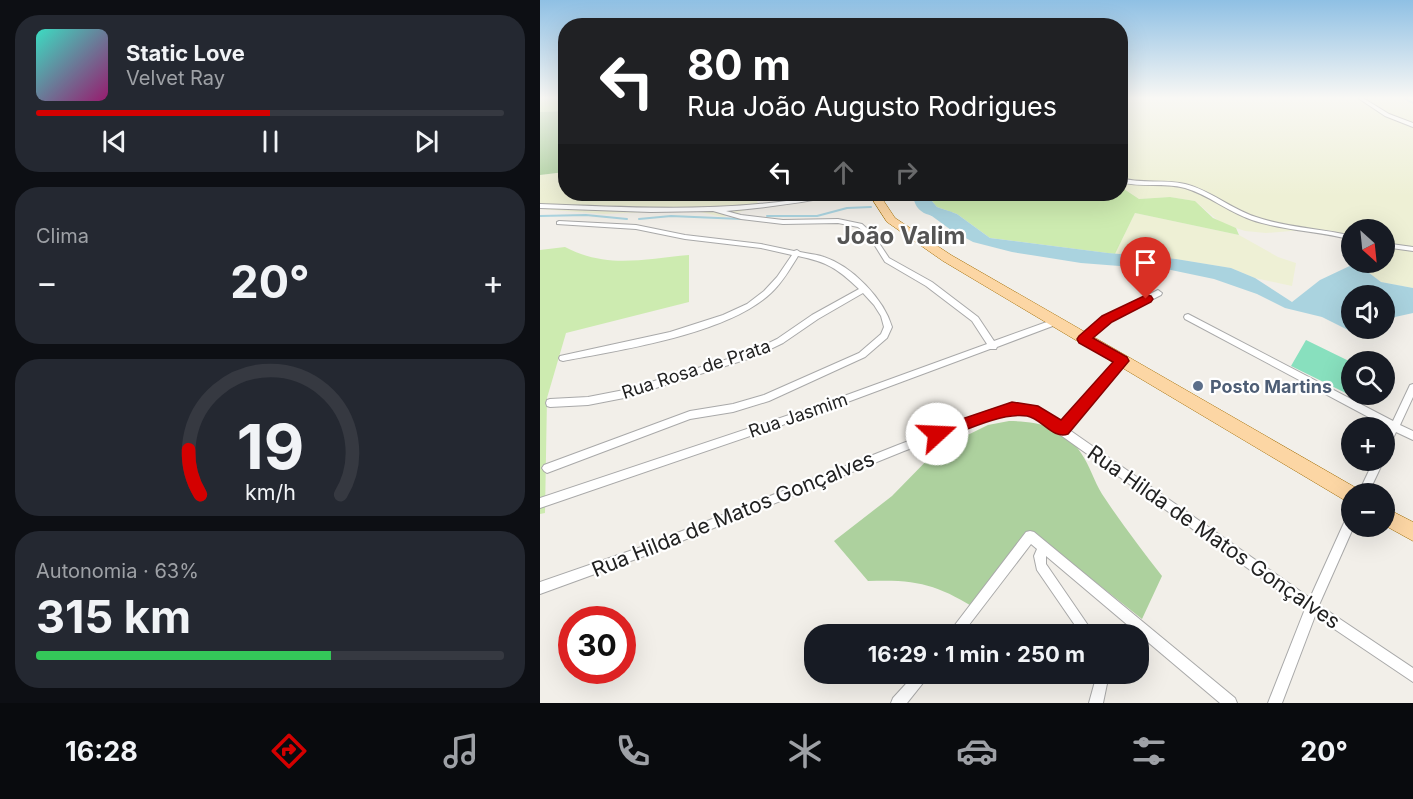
<!DOCTYPE html>
<html lang="pt">
<meta charset="utf-8">
<style>
body{margin:0;font-family:Inter,sans-serif;background:#242831;color:#f1f3f6;height:100vh;display:flex;flex-direction:column;font-size:22px;white-space:nowrap}
*{box-sizing:border-box;margin:0}
p{font-size:20px;color:#9ea1a6}
.icon{flex:none;width:33px;height:33px;fill:none;stroke:currentColor;stroke-width:2;stroke-linecap:round;stroke-linejoin:round}
.map{position:relative;flex:1;overflow:hidden}
.sheet{display:flex;flex-direction:column;gap:15px;padding:15px;background:#0d0f14;width:540px}
.sheet>*{flex:none}
.guide{position:absolute;left:18px;top:18px;width:570px;height:183px;border-radius:24px;box-shadow:0 6px 24px #0002;background:#202124;color:#fff;overflow:hidden}
.needle{width:39px;rotate:153deg}
.tools{position:absolute;left:801px;top:219px;display:grid;gap:12px}
.tools a{display:grid;place-items:center;width:54px;height:54px;border-radius:50%;background:#171b24;box-shadow:0 6px 24px #0002;font-size:30px}
.speed{position:absolute;left:18px;top:606px;display:flex;gap:12px;font-size:30px;font-weight:700;text-align:center}
.speed>*{display:grid;place-content:center;width:78px;height:78px;border-radius:50%;background:#171b24;box-shadow:0 6px 24px #0002;line-height:1}
.speed .limit{border:9px solid #d22;background:#fff;color:#111}
.pin{position:absolute;display:grid;place-items:center;width:51px;height:51px;color:#fff;margin:-62px -26px;border-radius:50% 50% 50% 0;rotate:-45deg;box-shadow:0 0 6px #0007}
.pin .icon{rotate:45deg}
.me{position:absolute;width:66px;margin:-33px;rotate:70deg;stroke-linejoin:round;filter:drop-shadow(0 0 4px #0008)}
.turn{display:flex;align-items:center;gap:21px;height:126px;padding:0 30px;font-size:27px}
.turn .icon{width:78px;height:78px;stroke-width:2.5}
.turn b{display:block;font-size:42px;line-height:51px}
.lanes{display:flex;align-items:center;height:57px;padding:0 30px;background:#0003;justify-content:center;gap:30px;direction:ltr}
.lanes .off{opacity:.35}
.big{font-size:45px;font-weight:700;line-height:1.1}
.sheet .card{flex:1;display:flex;flex-direction:column;justify-content:center;gap:9px;min-width:0;padding:0 21px;border-radius:24px;background:#242831}
.sheet .dial{align-items:center;gap:0}
.dial svg{height:156px;overflow:visible;fill:none;stroke:#363941;stroke-width:7;stroke-linecap:round;text-anchor:middle}
.dial text{fill:#f1f3f6;stroke:none}
.song{display:flex;align-items:center;gap:18px}
.cover{width:72px;height:72px;border-radius:9px;background:linear-gradient(135deg,hsl(170 70% 55%),hsl(320 70% 35%))}
.played{height:6px;border-radius:3px;background:linear-gradient(90deg,#d40000 50%,#363941 50%)}
.keys{display:flex;justify-content:space-around;direction:ltr}
.heat{display:flex;justify-content:space-between;align-items:center;font-size:33px;direction:ltr}
.charge{height:9px;border-radius:4px;background:linear-gradient(90deg,#34c759 63%,#363941 0)}
.trip{position:absolute;left:264px;top:624px;width:345px;height:60px;border-radius:24px;background:#171b24;box-shadow:0 6px 24px #0002;font-weight:700;line-height:60px;text-align:center}
.tab-bar{display:flex;height:96px;justify-content:space-around;align-items:center;background:#090b0e;color:#9ea1a6}
.tab-bar .icon{width:42px;height:42px}
.tab-bar .selected{color:#d40000}
.tab-bar b{font-size:27px;color:#f1f3f6}
main{display:flex;flex:1;min-height:0}
.map>svg:first-child{display:block}
.farmland{fill:#eef0d5}
.grass{fill:#cdebb0}
.forest{fill:#add19e}
.pitch{fill:#88e0be}
.water{fill:#aad3df}
.lines{fill:none;stroke-linecap:round;stroke-linejoin:round}
.stream{stroke:#aad3df;stroke-width:2}
.river{fill:#aad3df;fill-rule:evenodd}
.street-casing{stroke:#a9a9a9;stroke-width:2}
.primary-casing{stroke:#a06b00;stroke-width:1}
.street{fill:#fff;fill-rule:evenodd}
.primary{fill:#fcd6a4;fill-rule:evenodd}
.route{fill:#d40000;stroke:#8a0000;stroke-width:1.5}
.service-dot{fill:#5c6f8a;stroke:#fff;stroke-width:2}
.labels{text-anchor:middle;dominant-baseline:central;stroke-width:4.5;stroke-linejoin:round;paint-order:stroke}
.street-label{font-size:18px;fill:#222;stroke:#fff}
.service-label{font-size:18px;font-weight:bold;fill:#4e5e75;stroke:#fff;text-anchor:start}
.near-street-label{font-size:21px;fill:#222;stroke:#fff}
.district-label{font-size:24px;font-weight:bold;fill:#555;stroke:#fff}
</style>
<main>
<section class="sheet">
<div class="card">
<div class="song"><i class="cover"></i><div><b>Static Love</b><p>Velvet Ray</p></div></div>
<div class="played"></div>
<div class="keys"><svg class="icon" aria-label="previous" viewBox="0 0 24 24"><path d="M18 5L8 12l10 7zM5 5v14"/></svg><svg class="icon" aria-label="pause" viewBox="0 0 24 24"><path d="M8 5v14M16 5v14"/></svg><svg class="icon" aria-label="next" viewBox="0 0 24 24"><path d="M6 5l10 7-10 7zM19 5v14"/></svg></div>
</div>
<div class="card"><p>Clima</p>
<div class="heat"><a>−</a><b class="big">20°</b><a>+</a></div>
</div>
<div class="card dial"><svg viewBox="0 0 100 80">
<path d="M14 69A42 42 0 1 1 86 69"/>
<path d="M14 69A42 42 0 0 1 8 46" stroke="#d40000"/>
<text x="50" y="56" font-size="32" font-weight="700">19</text>
<text x="50" y="72" font-size="11">km/h</text>
</svg></div>
<div class="card"><p>Autonomia · 63%</p><b class="big">315 km</b><div class="charge"></div></div>
</section>
<div class="map">
<svg width="873" height="703" viewBox="0 0 873 703">
<rect width="100%" height="100%" fill="#f2efe9"/>
<!-- farmland -->
<g class="farmland">
<polygon points="580,98 634,100 639,98 873,98 873,288 841,282 816,263 844,262 845,260 850,257 849,253 845,249 844,230 812,230 811,237 793,231 775,229 726,233 705,231 681,223 655,201 630,197 599,199 581,187"/>
<polygon points="25,172 26,194 228,194 215,196 219,206 183,217 151,210 64,214 0,209 0,175"/>
<polygon points="595,213 699,235 738,257 756,263 752,286 715,278 691,268 636,259 575,254"/>
</g>
<!-- grass -->
<g class="grass">
<polygon points="0,98 25,98 25,111 0,112"/>
<polygon points="581,187 599,199 630,197 655,201 673,218 696,228 699,235 595,213 575,254 450,238 417,214 397,207 386,194 580,194"/>
<path d="M25 247C67 269 103 259 149 255V302L26 333 7 398 5 513 0 514V250Z"/>
</g>
<!-- forest -->
<g class="forest">
<polygon points="25,111 25,172 0,175 0,112"/>
<path d="M469 421C497 421 525 427 541 453 550 466 554 481 562 494 581 523 601 549 622 576L602 619 496 535 440 611C398 585 379 579 328 581L294 541 352 496 397 450 448 425Z"/>
</g>
<!-- pitch -->
<polygon class="pitch" points="766,340 811,362 812,394 827,395 824,402 751,366"/>
<!-- water -->
<polygon class="water" points="373,194 386,194 397,207 417,214 450,238 568,253 636,259 691,268 715,278 752,302 780,280 816,263 841,282 873,288 873,313 855,317 845,322 844,296 812,296 812,328 833,329 820,336 782,317 745,308 717,294 674,279 631,270 541,263 472,252 433,242 411,230 385,211 378,204"/>
<g class="lines">
<!-- stream -->
<g class="stream">
<polyline points="864,98 873,103"/>
<polyline points="0,216 46,215 87,219"/>
<polyline points="227,216 277,216 307,208 331,207"/>
<polyline points="99,219 131,216 201,219"/>
</g>
<!-- river -->
<path class="river" d="M373 194H385L389 206 412 212 414 215 407 219C389 215 375 215 373 194Z"/>
<defs>
<g id="street">
<polygon points="818,98 823,98 849,114 873,123 873,127 845,116"/>
<path d="M580 178C602 184 624 179 645 184 670 190 691 209 716 217 747 228 780 228 812 236V240C779 231 744 231 712 220 688 212 669 195 645 188 624 182 602 188 580 182Z"/>
<path d="M290 194H299L296 196C259 203 223 208 186 211L201 215 243 220 298 219 322 224 333 234 349 258 392 282 438 317 454 341 515 319 519 322 518 324 457 347 456 349H450L286 410 0 508V498L282 404 447 344 432 321 386 286 345 262 329 236 318 227 298 223 243 224 201 219 173 211 111 212 0 208V204C98 208 193 213 290 194Z"/>
<path d="M19 221 96 225 145 235 221 244 254 251 257 250 260 252C268 254 276 254 284 257 312 266 344 299 352 327L347 338 325 357 229 401 193 412 150 419 7 473 4 471 2 468 4 465 150 411 193 404 224 395 319 353 341 334 344 327 341 316 334 305 323 293 278 319 243 343 214 357 84 398 48 405 10 407 7 406 6 403 7 400 10 399 48 397 84 390 208 353 237 339 272 315 319 289C297 268 287 262 258 256 250 269 242 283 231 293 188 334 81 350 23 361L20 360 19 358 20 356 130 332 183 315 207 304 224 291 237 277 252 255 221 248 145 239 96 229 17 224V222Z"/>
<polygon points="844,243 873,247 873,251 844,247"/>
<polygon points="618,290 622,293 621,295 570,321 547,341 541,341 540,339 541,337 564,317"/>
<polygon points="648,314 853,421 870,385 873,384 873,397 860,425 873,431 873,440 856,432 847,451 844,452 844,437 849,428 645,319 644,317 645,315"/>
<polygon points="582,358 585,359 586,361 585,363 528,429 770,598 808,514 812,513 812,526 814,526 779,605 873,668 873,682 775,616 742,703 728,703 765,609 491,414 472,413 452,418 364,451 107,555 0,594 0,582 107,545 358,445 451,410 472,405 493,406 521,424 579,359"/>
<polygon points="834,460 844,460 828,494 818,494"/>
<polygon points="490,531 494,532 695,698 697,703 680,703 506,556 506,564 554,634 541,634 497,570 494,556 497,549 491,544 422,634 409,634 411,630 486,532"/>
<polygon points="375,674 389,674 387,678 367,703 351,703 353,698"/>
<polygon points="557,674 569,674 563,703 549,703"/>
</g>
<g id="primary">
<polygon points="329,194 339,194 355,218 411,255 818,489 820,494 812,494 812,503 806,501 403,261 347,222"/>
<polygon points="844,507 873,522 873,541 844,525"/>
</g>
</defs>
<!-- street casing -->
<use href="#street" class="street-casing"/>
<!-- primary casing -->
<use href="#primary" class="primary-casing"/>
<!-- street -->
<use href="#street" class="street"/>
<!-- primary -->
<use href="#primary" class="primary"/>
</g>
<!-- sky -->
<linearGradient id="sky" x2="0" y2="1"><stop stop-color="#8fc0e4"/><stop offset="0.5" stop-color="#f9f8f5"/><stop offset="1" stop-color="#f9f8f5" stop-opacity="0"/></linearGradient>
<rect width="873" height="196" fill="url(#sky)"/>
<!-- route -->
<path class="route" d="M606 295 611 296 613 299 611 302 572 322 553 338 587 357 589 361 528 434C513 440 501 418 487 416 461 412 422 432 397 441L392 439 389 434 392 429 472 402 498 406 521 420 573 362 539 343 537 339 539 336 562 316Z"/>
<!-- markers -->
<circle class="service-dot" cx="658" cy="386" r="6"/>
<g class="labels">
<!-- street labels -->
<g class="street-label">
<text transform="translate(156 369) rotate(-18)">Rua Rosa de Prata</text>
<text transform="translate(258 415) rotate(-19)">Rua Jasmim</text>
</g>
<!-- service labels -->
<g class="service-label">
<text x="670" y="386">Posto Martins</text>
</g>
<!-- near-street labels -->
<g class="near-street-label">
<text transform="translate(193 514) rotate(-22)">Rua Hilda de Matos Gonçalves</text>
<text transform="translate(674 537) rotate(35)">Rua Hilda de Matos Gonçalves</text>
</g>
<!-- district labels -->
<g class="district-label">
<text x="361" y="235">João Valim</text>
</g>
</g>
</svg>
<div class="tools">
<a><svg class="needle" viewBox="-14 -14 28 28"><path d="M0-13l5 13h-10z" fill="#e53935"/><path d="M0 13l5-13h-10z" fill="#9ea1a6"/></svg></a>
<a><svg class="icon" aria-label="sound" viewBox="0 0 24 24"><path d="M4 9h4l5-4v14l-5-4H4zM17 9q2 3 0 6"/></svg></a>
<a><svg class="icon" aria-label="search" viewBox="0 0 24 24"><circle cx="10" cy="10" r="6"/><path d="M15 15l6 6"/></svg></a>
<a>+</a>
<a>−</a>
</div>
<div class="speed"><div class="limit">30</div></div>
<div class="pin" style="left:606px;top:299px;background:#d93025"><svg class="icon" aria-label="arrive" viewBox="0 0 24 24"><path d="M6 21V4h12l-3 4 3 4H6"/></svg></div>
<svg class="me" style="left:397px;top:434px" viewBox="-20 -20 40 40"><circle r="19" fill="#fff"/><path d="M0-13L10 11 0 6-10 11z" fill="#d40000"/></svg>
<div class="trip">16:29 · 1 min · 250 m</div>
<div class="guide">
<div class="turn"><svg class="icon" aria-label="left" viewBox="0 0 24 24"><path d="M17 20v-9H6M10 6l-5 5 5 5"/></svg><div><b>80 m</b>Rua João Augusto Rodrigues</div></div>
<div class="lanes"><svg class="icon" aria-label="left" viewBox="0 0 24 24"><path d="M17 20v-9H6M10 6l-5 5 5 5"/></svg><svg class="icon off" aria-label="ahead" viewBox="0 0 24 24"><path d="M12 20V5M6 11l6-6 6 6"/></svg><svg class="icon off" aria-label="right" viewBox="0 0 24 24"><path d="M7 20v-9h11M14 6l5 5-5 5"/></svg></div>
</div>
</div>
</main>
<nav class="tab-bar">
<b>16:28</b>
<svg class="icon selected" aria-label="directions" viewBox="0 0 24 24"><path d="M12 3l9 9-9 9-9-9zM9 14v-3h6M13 9l2 2-2 2"/></svg>
<svg class="icon" aria-label="music" viewBox="0 0 24 24"><path d="M9 18V5l10-2v13"/><circle cx="6" cy="18" r="3"/><circle cx="16" cy="16" r="3"/></svg>
<svg class="icon" aria-label="phone" viewBox="0 0 24 24"><path d="M5 4h4l2 5-3 2q2 4 5 5l2-3 5 2v4C11 20 4 13 5 4z"/></svg>
<svg class="icon" aria-label="climate" viewBox="0 0 24 24"><path d="M12 3v18M4 7l16 10M4 17L20 7"/></svg>
<svg class="icon" aria-label="car" viewBox="0 0 24 24"><path d="M5 17H2v-5l4-1 3-4h7l3 4 3 1v5h-3M9 17h6M6 11h13"/><circle cx="7" cy="17" r="2"/><circle cx="17" cy="17" r="2"/></svg>
<svg class="icon" aria-label="filters" viewBox="0 0 24 24"><path d="M4 7h16M4 17h16"/><circle cx="9" cy="7" r="2"/><circle cx="15" cy="17" r="2"/></svg>
<b>20°</b>
</nav>
